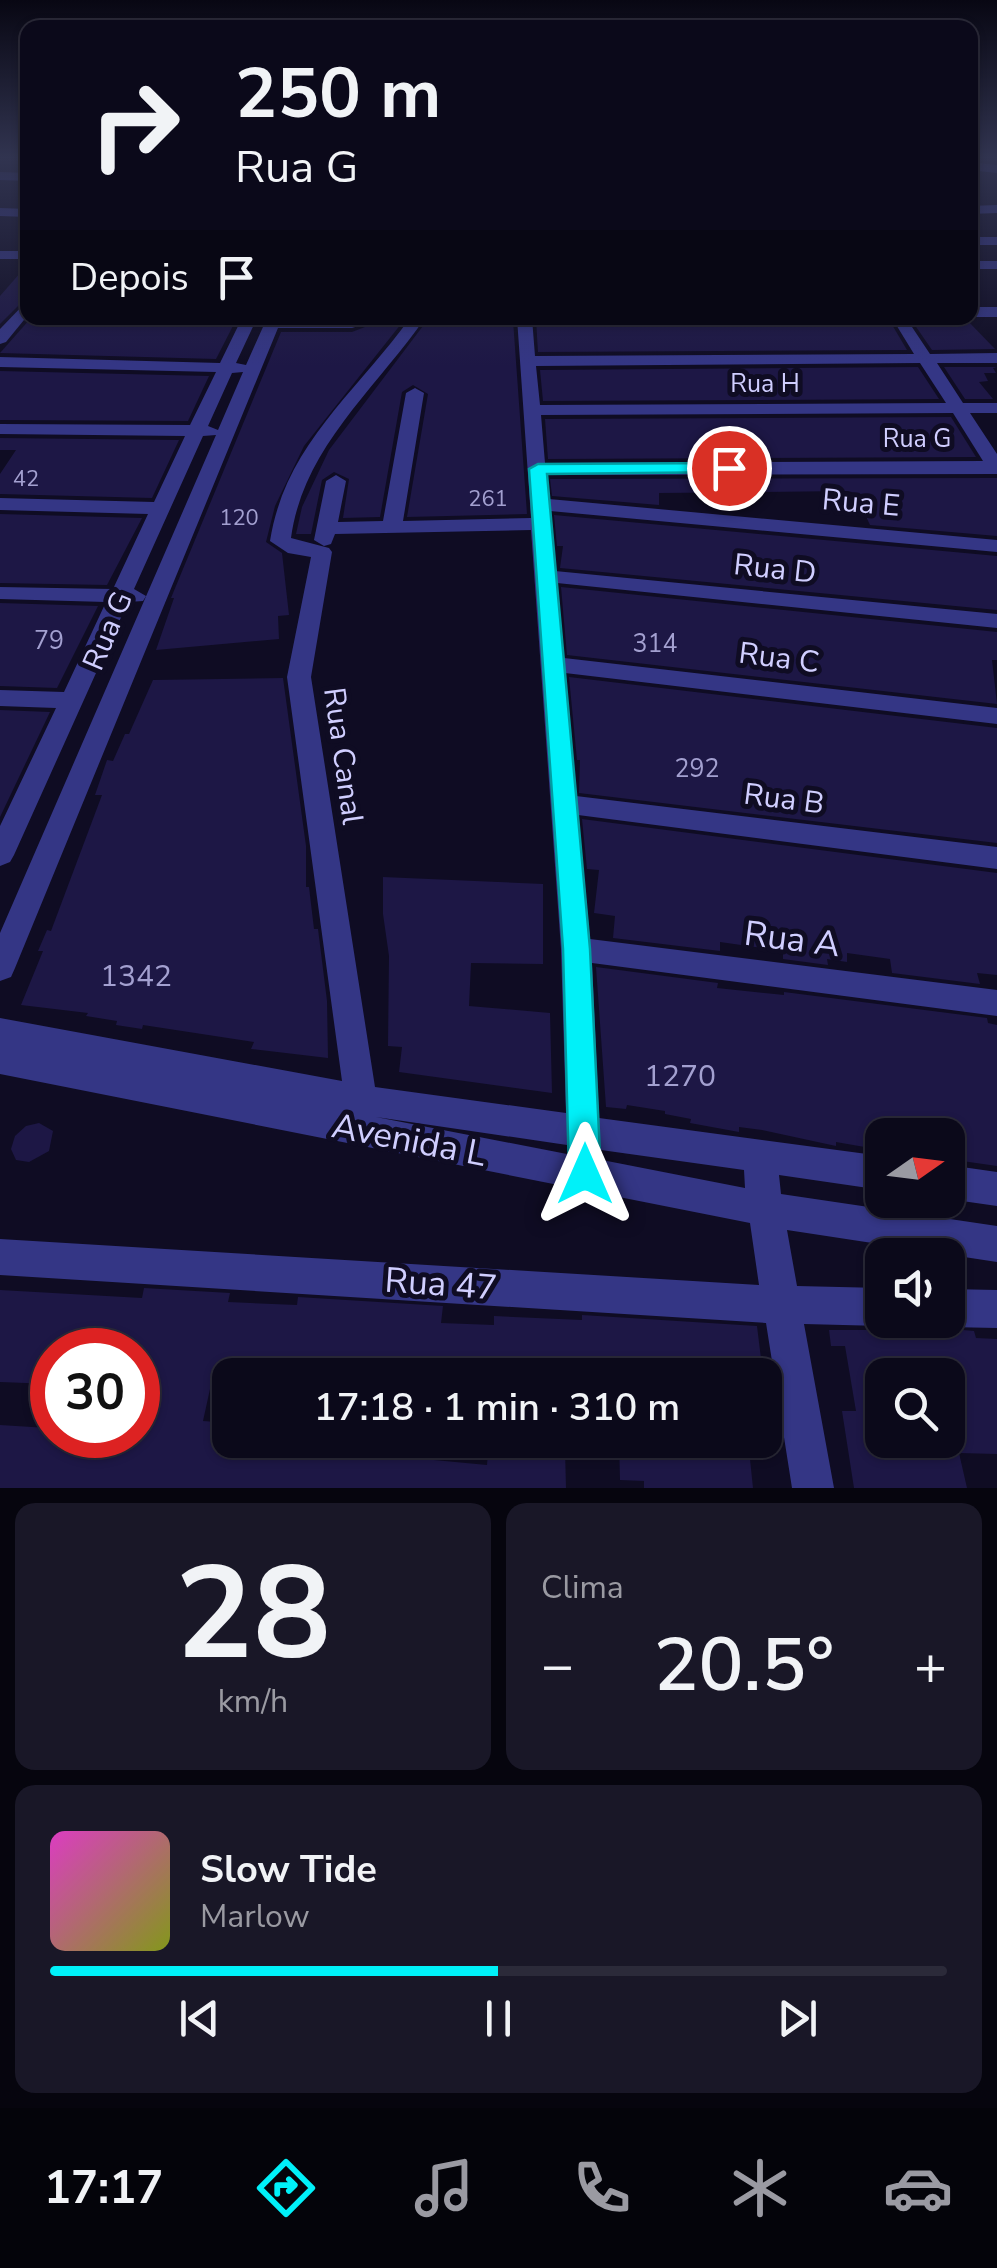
<!DOCTYPE html>
<html lang="pt">
<meta charset="utf-8">
<style>
body{margin:0;font-family:"Nunito Sans",sans-serif;background:#191727;color:#f1f3f6;height:100vh;display:flex;flex-direction:column;font-size:38px;white-space:nowrap}
*{box-sizing:border-box;margin:0}
p{font-size:32px;color:#9a9aa2}
.icon{flex:none;width:55px;height:55px;fill:none;stroke:currentColor;stroke-width:2;stroke-linecap:round;stroke-linejoin:round}
.map{position:relative;height:1488px;overflow:hidden}
.drawer{display:flex;flex-direction:column;gap:15px;padding:15px;background:#06050e;flex:1}
.drawer>*{flex:none}
.hud{position:absolute;left:20px;top:20px;width:958px;height:305px;border-radius:20px;box-shadow:0 2px 8px #0004,0 0 0 2px #2b2a39;background:#0b091a;color:#f1f3f6;overflow:hidden}
.needle{width:65px;rotate:76deg}
.fabs{position:absolute;left:865px;top:1118px;display:grid;gap:20px}
.fabs a{display:grid;place-items:center;width:100px;height:100px;border-radius:20px;background:#0b091a;box-shadow:0 2px 8px #0004,0 0 0 2px #2b2a39;font-size:50px}
.speed{position:absolute;left:30px;top:1328px;display:flex;gap:20px;font-size:50px;font-weight:700;text-align:center}
.speed>*{display:grid;place-content:center;width:130px;height:130px;border-radius:50%;background:#0b091a;box-shadow:0 2px 8px #0004,0 0 0 2px #2b2a39;line-height:1}
.speed .limit{border:15px solid #d22;background:#fff;color:#111}
.pin{position:absolute;display:grid;place-items:center;width:85px;height:85px;color:#fff;margin:-42px;border:5px solid #fff;border-radius:50%;box-shadow:0 2px 10px #0007}
.me{position:absolute;width:110px;margin:-55px;rotate:0deg;stroke-linejoin:round;filter:drop-shadow(0 0 8px #0008)}
.turn{display:flex;align-items:center;gap:35px;height:210px;padding:0 50px;font-size:45px}
.turn .icon{width:130px;height:130px;stroke-width:2.5}
.turn b{display:block;font-size:70px;line-height:85px}
.then{display:flex;align-items:center;height:95px;padding:0 50px;background:#0003;gap:20px;font-size:38px}
.big{font-size:75px;font-weight:600;line-height:1.1}
.drawer .widget{flex:1;display:flex;flex-direction:column;justify-content:center;gap:15px;min-width:0;padding:0 35px;border-radius:20px;background:#191727}
.drawer .dial{align-items:center;gap:0}
.dial b{font-size:130px;line-height:1}
.song{display:flex;align-items:center;gap:30px}
.cover{width:120px;height:120px;border-radius:15px;background:linear-gradient(135deg,hsl(310 70% 55%),hsl(70 70% 35%))}
.played{height:10px;border-radius:5px;background:linear-gradient(90deg,#00f1f9 50%,#2b2a39 50%)}
.keys{display:flex;justify-content:space-around;direction:ltr}
.heat{display:flex;justify-content:space-between;align-items:center;font-size:55px;direction:ltr}
.drawer .tiles{flex:1;display:grid;gap:15px;grid-template-columns:1fr 1fr}
.widget:last-child{grid-column:span 2}
.trip{position:absolute;left:212px;top:1358px;width:570px;height:100px;border-radius:20px;background:#0b091a;box-shadow:0 2px 8px #0004,0 0 0 2px #2b2a39;font-weight:600;line-height:100px;text-align:center}
.tab-bar{display:flex;height:160px;justify-content:space-around;align-items:center;background:#04040a;color:#9a9aa2}
.tab-bar .icon{width:70px;height:70px}
.tab-bar .active{color:#00f1f9}
.tab-bar b{font-size:45px;color:#f1f3f6}
.map>svg:first-child{display:block}
.building{fill:#1d1745;fill-rule:evenodd}
.lines{fill:none;stroke-linecap:round;stroke-linejoin:round}
.minor{fill:#343685;fill-rule:evenodd}
.route{fill:#00f1f9;stroke:#009da2;stroke-width:2.5}
.labels{text-anchor:middle;dominant-baseline:central;stroke-width:10;stroke-linejoin:round;paint-order:stroke}
.far-number-label{font-size:22px;fill:#a3a0d0}
.far-street-label{font-size:25px;fill:#d0ceff;stroke:#0f0c23}
.number-label{font-size:25px;fill:#a3a0d0}
.street-label{font-size:30px;fill:#d0ceff;stroke:#0f0c23}
.near-number-label{font-size:30px;fill:#a3a0d0}
.near-street-label{font-size:35px;fill:#d0ceff;stroke:#0f0c23}
</style>
<div class="map">
<svg width="997" height="1488" viewBox="0 0 997 1488">
<rect width="100%" height="100%" fill="#0f0c23"/>
<!-- building -->
<g class="building">
<polygon points="28,264 28,296 0,324 0,296"/>
<polygon points="31,318 237,318 216,359 0,353"/>
<polygon points="388,318 405,319 304,446 275,506 266,542 282,553 289,615 278,616 279,639 156,650 174,598 171,598 281,332 352,332"/>
<polygon points="429,318 513,320 527,514 407,517 428,394 413,385 402,392 380,517 343,518 349,479 334,472 322,480 311,534 296,534 302,507 329,450"/>
<polygon points="721,318 888,318 907,350 538,352 536,319"/>
<polygon points="910,318 965,318 995,349 932,350"/>
<polygon points="918,367 939,399 543,401 540,370"/>
<polygon points="944,367 997,367 993,368 996,373 984,373 988,381 979,382 993,399 965,399"/>
<polygon points="0,371 209,376 188,421 0,420"/>
<polygon points="951,417 976,457 548,459 545,419"/>
<polygon points="0,438 179,440 152,498 0,494 0,474 16,450 0,450"/>
<polygon points="997,478 997,536 870,525 855,493 848,491 659,493 659,505 552,496 550,479"/>
<polygon points="0,514 142,518 107,585 0,583"/>
<polygon points="554,515 997,556 997,610 560,568 563,546 557,546"/>
<polygon points="561,587 997,632 997,660 992,660 997,704 567,655"/>
<polygon points="0,603 98,606 57,688 0,686"/>
<polygon points="569,677 997,728 997,843 579,793 580,760 577,760"/>
<polygon points="283,678 306,846 306,887 309,887 314,929 318,929 327,1001 328,1058 251,1049 254,1042 143,1025 142,1029 116,1025 117,1021 86,1016 88,1013 21,1005 43,951 38,951 47,930 51,931 102,795 95,795 107,760 113,761 125,734 129,734 153,680"/>
<polygon points="0,710 50,712 0,817"/>
<polygon points="582,819 997,873 997,975 977,973 980,984 892,973 890,959 847,953 847,962 827,959 828,965 783,959 783,951 720,942 720,951 613,938 615,916 594,913 599,870 587,869"/>
<polygon points="383,877 543,884 543,964 471,963 469,1006 550,1013 552,1093 399,1072 402,1047 388,1046 389,956 383,914"/>
<polygon points="596,967 718,983 717,988 784,995 784,992 987,1018 988,1023 997,1025 997,1166 948,1159 948,1135 882,1135 882,1150 836,1142 836,1146 762,1130 739,1127 739,1132 690,1123 691,1119 665,1114 665,1111 627,1105 626,1109 606,1107"/>
<polygon points="39,1123 53,1131 49,1151 29,1162 16,1160 11,1149 15,1136 26,1126"/>
<polygon points="144,1288 230,1293 228,1302 297,1305 298,1297 443,1306 441,1323 494,1325 494,1316 582,1320 582,1315 757,1326 763,1375 230,1375 230,1381 212,1380 203,1421 230,1423 230,1440 258,1440 257,1446 334,1452 336,1440 435,1440 434,1460 487,1465 489,1440 550,1440 550,1447 565,1449 566,1488 0,1488 0,1425 48,1428 45,1435 138,1435 138,1350 52,1350 52,1384 0,1382 0,1290 142,1298"/>
<path d="M899 1320 902 1333 943 1337 941 1328 974 1331 976 1338 997 1339V1454L959 1453 967 1488H854L842 1411H856L845 1346H831L829 1330H882ZM882 1375H948V1440H882Z"/>
<polygon points="619,1440 748,1440 753,1488 644,1488 644,1481 620,1480"/>
</g>
<g class="lines">
<!-- minor -->
<g class="minor">
<polygon points="970,162 997,165 997,173 970,170"/>
<polygon points="0,172 28,173 28,181 0,180"/>
<polygon points="997,205 997,213 970,214 970,206"/>
<polygon points="0,208 28,209 28,217 0,216"/>
<rect x="970" y="237" width="27" height="8"/>
<rect x="0" y="251" width="28" height="8"/>
<rect x="970" y="261" width="27" height="8"/>
<polygon points="28,300 28,315 6,342 0,344 0,329"/>
<rect x="970" y="307" width="27" height="10"/>
<path d="M242 318H257L236 363 246 365 267 318H384L352 328H278L15 968 11 977 0 981V933L216 435 203 436 134 589 146 596 143 601 128 602 14 855 10 862 0 866V826L56 708 0 706V690L64 692 106 602 0 599V587L113 589 148 514 0 510V498L154 502 185 436 0 434V424L190 425 216 372 0 367V357L220 363ZM243 372 218 430 208 426 232 373Z"/>
<path d="M410 318H425C375 390 303 448 291 538L329 548 332 552 311 677 375 1087 566 1113 561 949 531 530 335 534 331 544 324 546 314 540 326 481 336 475 346 481 338 522 383 521 406 393 415 388 424 393 403 521 531 518 517 318H532L535 356 914 354 892 318H906L930 354 997 353V363H937L963 403H997V413H970L997 454V474L546 475 549 499 997 540V552L550 511 555 571 997 614V628L557 583 564 658 997 708V724L565 673 576 796 997 847V869L578 815 590 939 997 990V1016L592 963 599 1118 882 1156V1190L779 1175 781 1194 997 1226V1262L787 1230 797 1286 882 1288V1320H895L882 1326 804 1324 834 1488H792L766 1323 0 1275V1239L759 1285 750 1223 0 1074V1018L342 1081 287 677 311 557 288 553 270 541C285 445 356 393 410 318ZM920 363 946 403 540 405 536 366ZM953 413 983 461 545 463 541 415ZM376 1117 567 1145V1154ZM601 1150 744 1170 745 1188 602 1160Z"/>
<polygon points="948,1165 997,1172 997,1206 948,1199"/>
<polygon points="948,1289 997,1290 997,1328 948,1327 935,1321 948,1320"/>
</g>
</g>
<!-- sky -->
<linearGradient id="sky" x2="0" y2="1"><stop stop-color="#080713"/><stop offset="0.43" stop-color="#313450"/><stop offset="1" stop-color="#313450" stop-opacity="0"/></linearGradient>
<rect width="997" height="366" fill="url(#sky)"/>
<!-- route -->
<polygon class="route" points="729,463 735,464 735,472 547,474 590,949 601,1174 596,1185 585,1189 574,1185 569,1174 563,949 529,469 538,464"/>
<g class="labels">
<!-- far-number labels -->
<g class="far-number-label">
<text x="26" y="479">42</text>
<text x="488" y="499">261</text>
<text x="239" y="518">120</text>
</g>
<!-- far-street labels -->
<g class="far-street-label">
<text x="765" y="384">Rua H</text>
<text x="917" y="439">Rua G</text>
</g>
<!-- number labels -->
<g class="number-label">
<text x="49" y="641">79</text>
<text x="655" y="644">314</text>
<text x="697" y="769">292</text>
</g>
<!-- street labels -->
<g class="street-label">
<text transform="translate(861 503) rotate(5)">Rua E</text>
<text transform="translate(775 569) rotate(6)">Rua D</text>
<text transform="translate(108 631) rotate(-67)">Rua G</text>
<text transform="translate(779 658) rotate(7)">Rua C</text>
<text transform="translate(343 756) rotate(82)">Rua Canal</text>
<text transform="translate(784 799) rotate(7)">Rua B</text>
</g>
<!-- near-number labels -->
<g class="near-number-label">
<text x="136" y="976">1342</text>
<text x="680" y="1076">1270</text>
</g>
<!-- near-street labels -->
<g class="near-street-label">
<text transform="translate(792 939) rotate(7)">Rua A</text>
<text transform="translate(409 1140) rotate(11)">Avenida L</text>
<text transform="translate(441 1284) rotate(4)">Rua 47</text>
</g>
</g>
</svg>
<div class="fabs">
<a><svg class="needle" viewBox="-14 -14 28 28"><path d="M0-13l5 13h-10z" fill="#e53935"/><path d="M0 13l5-13h-10z" fill="#9a9aa2"/></svg></a>
<a><svg class="icon" aria-label="sound" viewBox="0 0 24 24"><path d="M4 9h4l5-4v14l-5-4H4zM17 9q2 3 0 6"/></svg></a>
<a><svg class="icon" aria-label="search" viewBox="0 0 24 24"><circle cx="10" cy="10" r="6"/><path d="M15 15l6 6"/></svg></a>
</div>
<div class="speed"><div class="limit">30</div></div>
<div class="pin" style="left:729px;top:468px;background:#d93025"><svg class="icon" aria-label="arrive" viewBox="0 0 24 24"><path d="M6 21V4h12l-3 4 3 4H6"/></svg></div>
<svg class="me" style="left:585px;top:1174px" viewBox="-20 -20 40 40"><path d="M0-17L14 15 0 8-14 15z" fill="#00f1f9" stroke="#fff" stroke-width="4"/></svg>
<div class="trip">17:18 · 1 min · 310 m</div>
<div class="hud">
<div class="turn"><svg class="icon" aria-label="right" viewBox="0 0 24 24"><path d="M7 20v-9h11M14 6l5 5-5 5"/></svg><div><b>250 m</b>Rua G</div></div>
<div class="then">Depois<svg class="icon" aria-label="arrive" viewBox="0 0 24 24"><path d="M6 21V4h12l-3 4 3 4H6"/></svg></div>
</div>
</div>
<section class="drawer">
<div class="tiles">
<div class="widget dial"><b>28</b><p>km/h</p></div>
<div class="widget"><p>Clima</p>
<div class="heat"><a>−</a><b class="big">20.5°</b><a>+</a></div>
</div>
<div class="widget">
<div class="song"><i class="cover"></i><div><b>Slow Tide</b><p>Marlow</p></div></div>
<div class="played"></div>
<div class="keys"><svg class="icon" aria-label="previous" viewBox="0 0 24 24"><path d="M18 5L8 12l10 7zM5 5v14"/></svg><svg class="icon" aria-label="pause" viewBox="0 0 24 24"><path d="M8 5v14M16 5v14"/></svg><svg class="icon" aria-label="next" viewBox="0 0 24 24"><path d="M6 5l10 7-10 7zM19 5v14"/></svg></div>
</div>
</div>
</section>
<nav class="tab-bar">
<b>17:17</b>
<svg class="icon active" aria-label="directions" viewBox="0 0 24 24"><path d="M12 3l9 9-9 9-9-9zM9 14v-3h6M13 9l2 2-2 2"/></svg>
<svg class="icon" aria-label="music" viewBox="0 0 24 24"><path d="M9 18V5l10-2v13"/><circle cx="6" cy="18" r="3"/><circle cx="16" cy="16" r="3"/></svg>
<svg class="icon" aria-label="phone" viewBox="0 0 24 24"><path d="M5 4h4l2 5-3 2q2 4 5 5l2-3 5 2v4C11 20 4 13 5 4z"/></svg>
<svg class="icon" aria-label="climate" viewBox="0 0 24 24"><path d="M12 3v18M4 7l16 10M4 17L20 7"/></svg>
<svg class="icon" aria-label="car" viewBox="0 0 24 24"><path d="M5 17H2v-5l4-1 3-4h7l3 4 3 1v5h-3M9 17h6M6 11h13"/><circle cx="7" cy="17" r="2"/><circle cx="17" cy="17" r="2"/></svg>
</nav>
